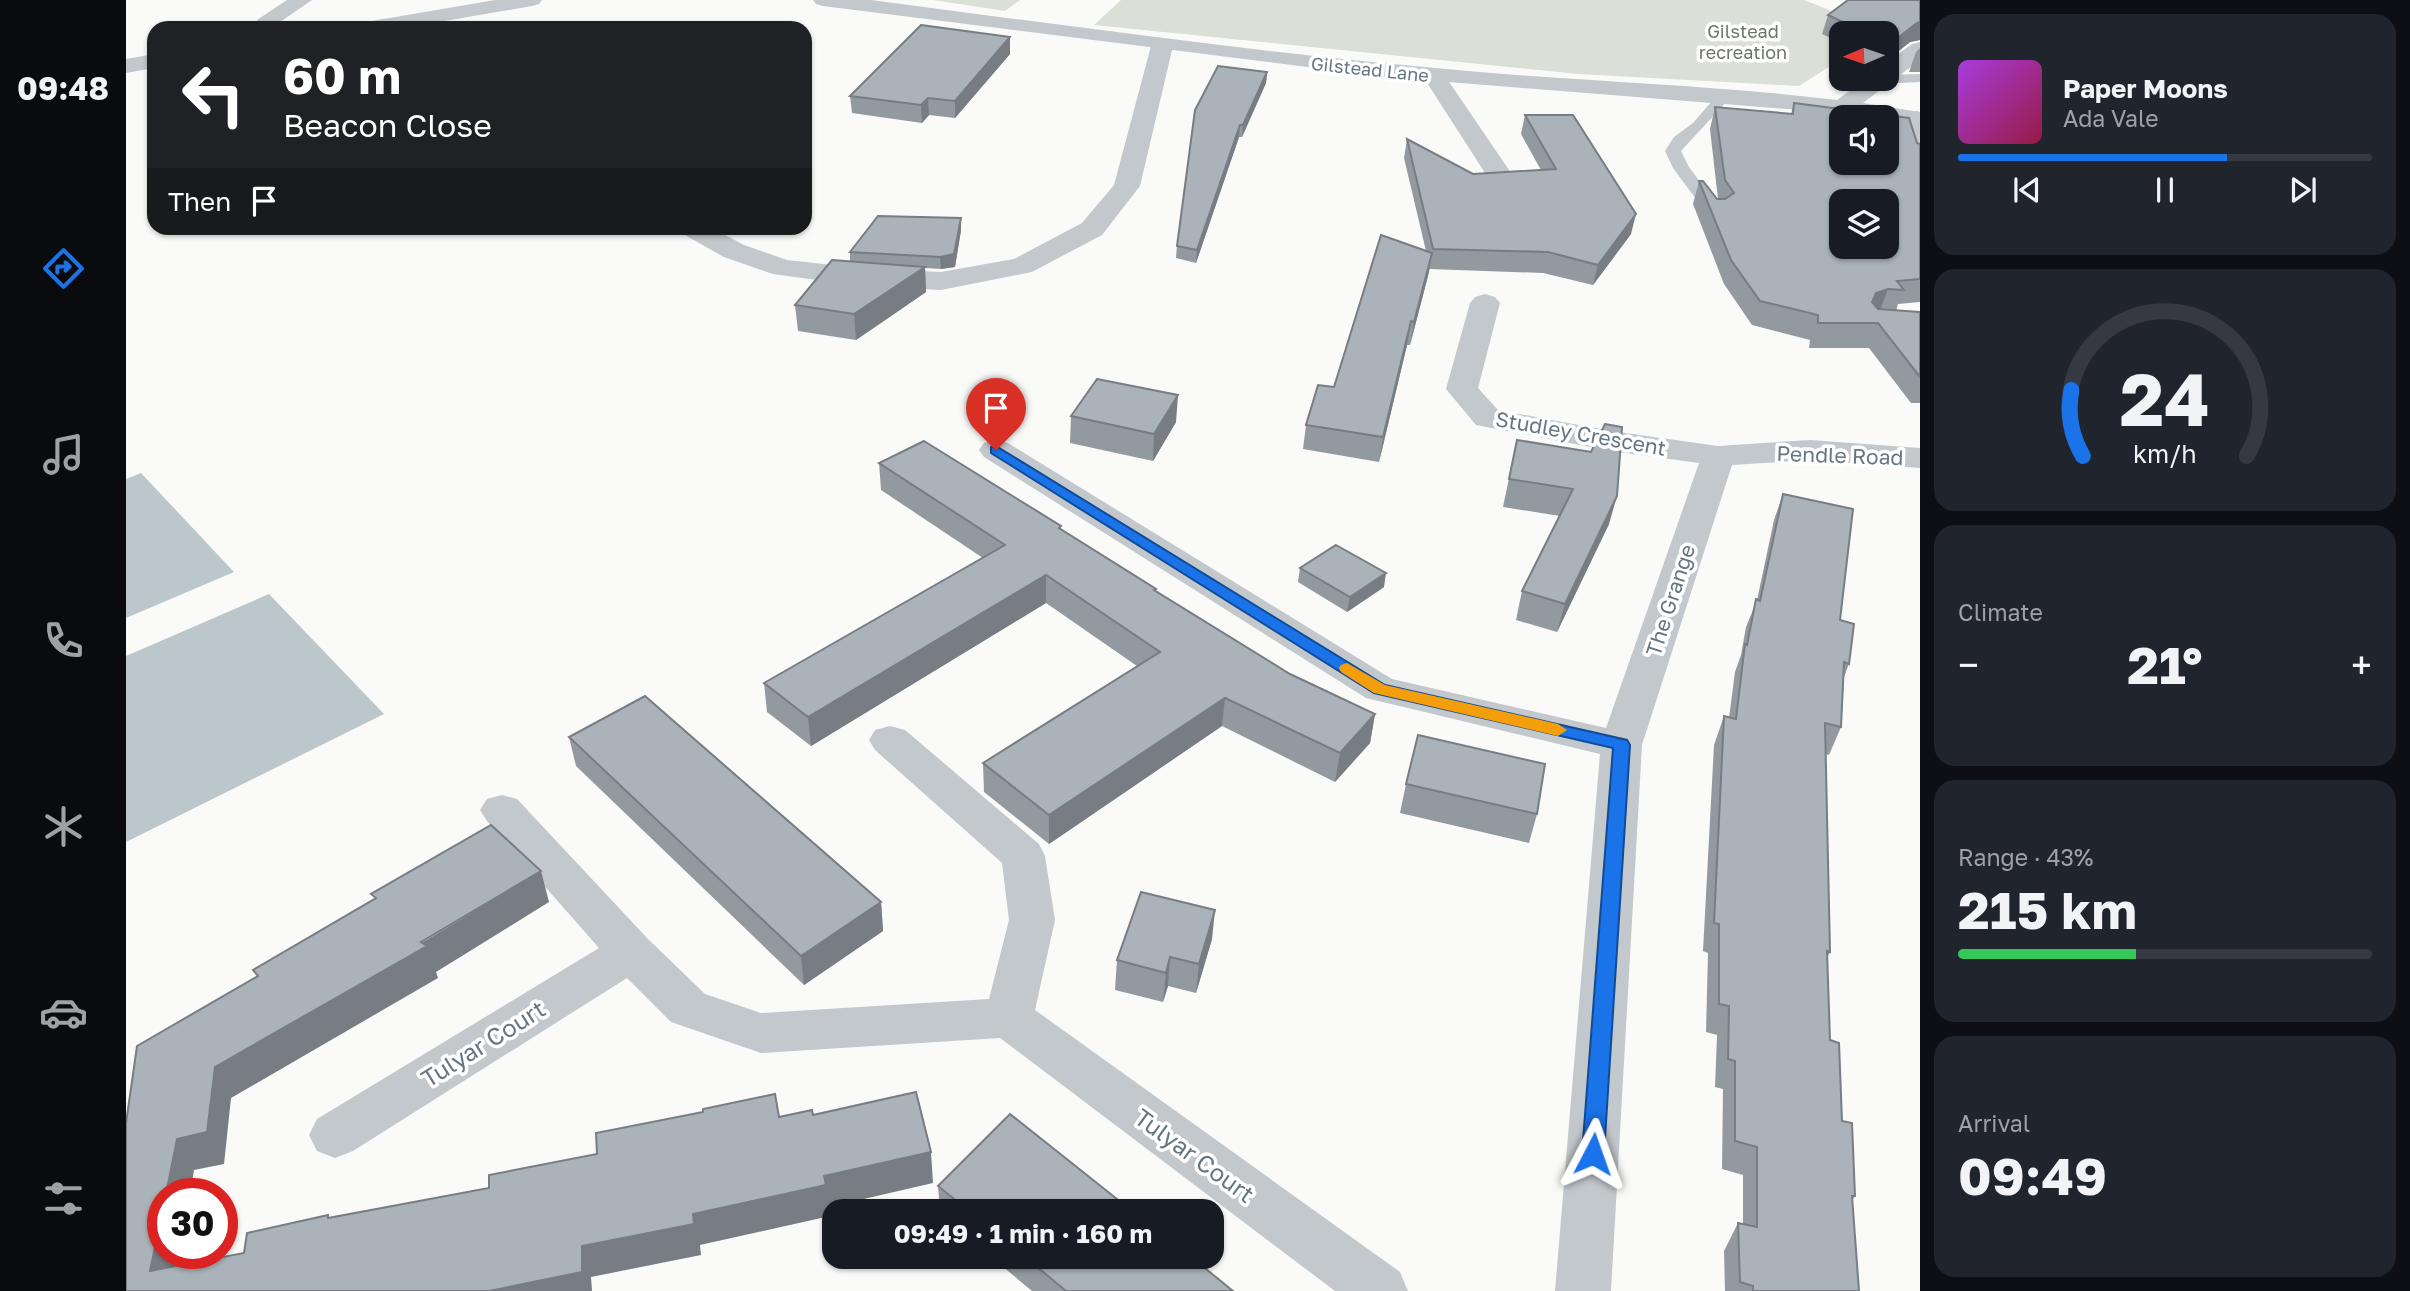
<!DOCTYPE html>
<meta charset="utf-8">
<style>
body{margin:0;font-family:"Golos Text",sans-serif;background:#20242c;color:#f1f3f6;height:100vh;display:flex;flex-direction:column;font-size:26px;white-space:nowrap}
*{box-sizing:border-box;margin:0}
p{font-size:23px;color:#9ea1a6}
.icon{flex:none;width:38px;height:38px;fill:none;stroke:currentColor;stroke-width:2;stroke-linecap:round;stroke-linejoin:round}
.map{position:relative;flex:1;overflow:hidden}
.panel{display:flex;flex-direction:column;gap:14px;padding:14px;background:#0d0f14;width:490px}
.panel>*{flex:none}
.hud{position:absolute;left:21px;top:21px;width:665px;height:214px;border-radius:21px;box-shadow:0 2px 5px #0004;background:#202124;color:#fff;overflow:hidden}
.needle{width:46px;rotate:268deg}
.fabs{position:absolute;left:1703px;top:21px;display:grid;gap:14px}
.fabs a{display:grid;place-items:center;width:70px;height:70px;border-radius:14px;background:#171b24;box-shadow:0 2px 5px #0004;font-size:35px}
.speed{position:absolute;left:21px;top:1178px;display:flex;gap:14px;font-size:35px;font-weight:700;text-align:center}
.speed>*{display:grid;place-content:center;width:91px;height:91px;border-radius:50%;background:#171b24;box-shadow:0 2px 5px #0004;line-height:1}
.speed .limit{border:10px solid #d22;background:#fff;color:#111}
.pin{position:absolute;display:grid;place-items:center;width:60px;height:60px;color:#fff;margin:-72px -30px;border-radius:50% 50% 50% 0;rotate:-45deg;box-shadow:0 0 7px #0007}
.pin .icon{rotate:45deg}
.me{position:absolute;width:77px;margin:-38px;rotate:4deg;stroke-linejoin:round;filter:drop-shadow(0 0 5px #0008)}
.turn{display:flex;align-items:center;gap:24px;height:147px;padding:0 21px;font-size:32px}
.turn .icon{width:91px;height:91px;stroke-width:2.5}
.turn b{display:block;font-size:49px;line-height:60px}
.then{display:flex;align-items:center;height:66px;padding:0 21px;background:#0003;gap:14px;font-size:26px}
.big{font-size:52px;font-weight:700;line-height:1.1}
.panel .card{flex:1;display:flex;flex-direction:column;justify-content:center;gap:10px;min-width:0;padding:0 24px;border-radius:21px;background:#20242c}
.panel .dial{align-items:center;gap:0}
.dial svg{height:182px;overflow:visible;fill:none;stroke:#363941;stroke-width:7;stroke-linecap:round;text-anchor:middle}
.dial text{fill:#f1f3f6;stroke:none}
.song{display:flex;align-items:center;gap:21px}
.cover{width:84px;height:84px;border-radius:10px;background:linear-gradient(135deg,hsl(280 70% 55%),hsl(340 70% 35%))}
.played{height:7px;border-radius:4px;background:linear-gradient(90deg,#1a73e8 65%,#363941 65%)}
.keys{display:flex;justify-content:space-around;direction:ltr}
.heat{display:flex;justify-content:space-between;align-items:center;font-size:38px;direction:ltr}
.charge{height:10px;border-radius:5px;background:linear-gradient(90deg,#34c759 43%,#363941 0)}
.trip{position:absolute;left:696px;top:1199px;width:402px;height:70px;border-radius:21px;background:#171b24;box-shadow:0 2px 5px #0004;font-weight:700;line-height:70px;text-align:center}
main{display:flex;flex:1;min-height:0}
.menu{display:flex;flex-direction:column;width:126px;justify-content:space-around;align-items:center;background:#090b0e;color:#9ea1a6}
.menu .icon{width:49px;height:49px}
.menu .active{color:#1a73e8}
.menu b{font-size:32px;color:#f1f3f6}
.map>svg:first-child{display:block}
.green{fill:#dadfd7}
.water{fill:#bbc7cb}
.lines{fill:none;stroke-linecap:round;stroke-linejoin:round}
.service{fill:#c3c8cc;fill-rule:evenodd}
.minor{fill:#c3c8cc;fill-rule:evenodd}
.tertiary{fill:#c3c8cc;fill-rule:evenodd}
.wall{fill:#929a9f}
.shaded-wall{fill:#777d82}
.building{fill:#aab3b9;stroke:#777d82;stroke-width:2;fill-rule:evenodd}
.route{fill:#1a73e8;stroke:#114b97;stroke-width:2}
.slow{fill:#f59e0b}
.labels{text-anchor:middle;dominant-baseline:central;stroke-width:7;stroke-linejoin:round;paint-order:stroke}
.far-park-label{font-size:18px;fill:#687a64;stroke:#fff}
.far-street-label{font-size:18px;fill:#657683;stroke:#fff}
.street-label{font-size:21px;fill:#657683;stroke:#fff}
.near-street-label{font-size:24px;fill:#657683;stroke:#fff}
</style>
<main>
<nav class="menu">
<b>09:48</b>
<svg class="icon active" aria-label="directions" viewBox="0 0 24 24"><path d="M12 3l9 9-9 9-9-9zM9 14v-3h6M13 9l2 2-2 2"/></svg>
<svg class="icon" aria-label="music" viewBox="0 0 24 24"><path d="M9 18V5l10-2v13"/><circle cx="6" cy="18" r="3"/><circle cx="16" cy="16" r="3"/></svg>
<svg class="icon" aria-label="phone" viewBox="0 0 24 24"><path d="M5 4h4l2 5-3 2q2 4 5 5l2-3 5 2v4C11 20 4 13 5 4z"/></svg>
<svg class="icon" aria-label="climate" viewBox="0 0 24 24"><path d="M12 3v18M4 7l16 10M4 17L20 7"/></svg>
<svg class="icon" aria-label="car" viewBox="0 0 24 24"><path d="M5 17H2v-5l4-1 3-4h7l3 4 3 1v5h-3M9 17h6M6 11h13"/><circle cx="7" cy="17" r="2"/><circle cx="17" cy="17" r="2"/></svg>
<svg class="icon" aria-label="filters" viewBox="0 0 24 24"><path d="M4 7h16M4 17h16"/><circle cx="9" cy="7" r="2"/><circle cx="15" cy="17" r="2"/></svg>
</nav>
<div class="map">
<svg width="1794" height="1291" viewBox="0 0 1794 1291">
<rect width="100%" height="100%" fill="#fafaf8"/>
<!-- green -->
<g class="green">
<polygon points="807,0 894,0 879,11"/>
<polygon points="995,0 1678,0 1777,39 1760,33 1715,33 1715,59 1673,86 1452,74 968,25"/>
</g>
<!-- water -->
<g class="water">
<polygon points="15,473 108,572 0,618 0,479"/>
<polygon points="143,594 258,714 0,842 0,656"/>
</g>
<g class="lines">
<!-- service -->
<g class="service">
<polygon points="1794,74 1794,82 1752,84 1745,80 1760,79 1760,75"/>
<polygon points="1598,92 1605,96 1603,99 1555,151 1563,167 1598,214 1590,219 1584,218 1547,168 1539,151 1548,137 1567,123 1593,93"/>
</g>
<!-- minor -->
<g class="minor">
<polygon points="161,0 186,0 154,22 157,28 135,28 131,20"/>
<polygon points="1036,39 1044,41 1047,46 1014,186 976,235 906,272 815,290 734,286 647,274 598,257 557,234 553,228 586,228 618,245 661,260 734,268 815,272 888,259 956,223 988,185 1025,46 1028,41"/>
<polygon points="1307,68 1315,70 1385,173 1381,178 1372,181 1363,178 1359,173 1296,75 1299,70"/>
<path d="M1791 111 1794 112V167L1785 164C1777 152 1774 125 1783 113Z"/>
<polygon points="1359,294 1369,297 1374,303 1352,388 1372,410 1485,431 1592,446 1684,440 1794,448 1794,468 1684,460 1606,465 1516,745 1485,1291 1429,1291 1474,754 1240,698 858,457 853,450 858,443 870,440 882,443 1266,679 1480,728 1573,463 1485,451 1350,425 1320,389 1344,303 1349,297"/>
<polygon points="764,726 779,730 913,844 919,856 929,920 909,1010 1274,1272 1282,1291 1209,1291 874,1038 635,1053 545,1022 501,978 227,1151 209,1158 191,1151 183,1135 191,1119 473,948 361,821 354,810 361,799 376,795 391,799 522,939 579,994 635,1013 863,999 883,920 876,863 749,750 743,740 749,730"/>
</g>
<!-- tertiary -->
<g class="tertiary">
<polygon points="369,0 416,0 413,4 406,6 278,28 229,28 232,23 240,22"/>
<path d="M687 0H745C944 26 1143 54 1342 71 1465 82 1588 85 1711 100L1740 79H1760V63L1786 44 1794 42V60L1737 103 1794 112V126L1760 121V117L1260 77 697 6 690 4Z"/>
<polygon points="28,54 28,68 0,73 0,59"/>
</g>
</g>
<!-- wall -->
<g class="wall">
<polygon points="1722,0 1794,0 1794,40 1784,42 1760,61 1760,33 1715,33 1715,43 1696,34 1702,15"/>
<polygon points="884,37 884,54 829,118 803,115 796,123 726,113 724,96"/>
<polygon points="1794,48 1794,72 1783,72 1790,52"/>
<polygon points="1141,72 1140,83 1116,137 1113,137 1070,263 1050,258 1051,246"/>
<polygon points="1668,103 1794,144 1794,302 1772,304 1770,311 1794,312 1794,403 1785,403 1743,348 1683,348 1684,340 1626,325 1598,284 1567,204 1573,181 1592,199 1584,129 1589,107 1665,114"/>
<polygon points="1399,115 1505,234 1467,285 1417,273 1304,269 1304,268 1284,345 1281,345 1253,462 1177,449 1180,425 1208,387 1300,251 1278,158 1281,139 1347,174 1415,170 1395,134"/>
<polygon points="835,218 835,230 829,267 815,269 799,268 800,292 730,340 672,331 669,305 724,261 724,252"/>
<polygon points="945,416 1050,422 1027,461 944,443"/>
<polygon points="1391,440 1465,452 1483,524 1431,632 1390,620 1396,591 1434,516 1377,507"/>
<polygon points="753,463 935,526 935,529 1030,589 1030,591 1164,674 1249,714 1244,743 1209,782 1096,726 923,844 858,792 857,763 1011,666 920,603 685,746 641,712 638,683 857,558 755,490"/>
<polygon points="1657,494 1714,620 1723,664 1718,677 1715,727 1703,755 1699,754 1704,952 1701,958 1704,1040 1716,1121 1729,1196 1726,1201 1733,1291 1599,1291 1598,1251 1612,1223 1617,1224 1617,1175 1596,1169 1597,1089 1589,1087 1591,1035 1580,1032 1582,953 1577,951 1588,745 1598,716 1603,718 1609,672 1615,655 1620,627 1631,600 1648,520"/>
<polygon points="1174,568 1258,587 1221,612 1172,582"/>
<polygon points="443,737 755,902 757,931 678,985 450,766"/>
<polygon points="1280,784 1411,814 1403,843 1274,813"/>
<polygon points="1086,939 1070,993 1042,986 1037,1002 989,990 991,960"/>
<polygon points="812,1186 1006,1211 814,1211"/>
<polygon points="864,1256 1064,1256 1107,1291 906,1291"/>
</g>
<!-- shaded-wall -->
<g class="shaded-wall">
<polygon points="1794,22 1794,40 1784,42 1760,61 1760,55 1764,44 1791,23"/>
<polygon points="884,37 884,54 829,118 829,101"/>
<polygon points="1141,72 1140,83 1116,137 1117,125"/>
<polygon points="802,98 803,115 796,123 795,105"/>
<polygon points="1114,125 1113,137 1070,263 1071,250"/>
<polygon points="1510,214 1505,234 1467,285 1472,265"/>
<polygon points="835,218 835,230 829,267 815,269 814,257"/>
<polygon points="1306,253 1302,276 1284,345 1288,322"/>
<polygon points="799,267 800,292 730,340 728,314"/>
<polygon points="1762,289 1753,313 1741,318 1737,326 1750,293"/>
<polygon points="1285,321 1281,345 1253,462 1257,437"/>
<polygon points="1052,395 1050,422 1027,461 1028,434"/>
<polygon points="1491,496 1483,524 1431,632 1439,604"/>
<polygon points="1260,573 1258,587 1221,612 1224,597"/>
<polygon points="920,575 920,603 685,746 682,717"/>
<polygon points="1099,698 1096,726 923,844 923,815"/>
<polygon points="1249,714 1244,743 1209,782 1214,753"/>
<polygon points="415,871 423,902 310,972 312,978 105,1098 98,1164 68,1170 64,1194 40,1194 51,1139 89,1067"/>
<polygon points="755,902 757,931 678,985 675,956"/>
<polygon points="1089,910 1086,939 1070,993 1073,964"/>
<polygon points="1044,957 1042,986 1037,1002 1040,973"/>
<polygon points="805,1152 807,1183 703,1207 704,1216 574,1245 575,1255 465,1277 466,1291 363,1291 456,1246 698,1176"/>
<polygon points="37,1208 37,1253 53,1253 46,1291 24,1271"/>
</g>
<!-- building -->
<g class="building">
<polygon points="1722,0 1794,0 1794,22 1791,23 1764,44 1760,43 1760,33 1740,33 1702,15"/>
<polygon points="795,25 884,37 829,101 802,98 795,105 724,96"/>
<polygon points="1092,66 1141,72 1117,125 1114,125 1071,250 1051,246 1069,110"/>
<path d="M1668 103 1783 118 1791 143 1794 144V279L1771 281 1778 290 1762 289 1750 293 1746 302 1752 309 1794 312V377L1752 323H1692V315L1634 301 1605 260 1573 181H1577L1591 199H1599L1608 193 1599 180 1589 107 1667 114ZM1715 117H1760V163H1715ZM1715 201H1760V247H1715Z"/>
<polygon points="1399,115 1447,115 1510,214 1472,265 1422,252 1307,249 1281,139 1347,174 1430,169"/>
<polygon points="752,216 835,218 828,254 814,257 724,252"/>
<polygon points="1255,235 1306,253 1288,322 1285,321 1257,437 1180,425 1192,385 1208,387"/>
<polygon points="706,260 799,267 728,314 669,305"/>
<polygon points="971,379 1052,395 1028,434 945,416"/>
<polygon points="1479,424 1496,427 1491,496 1439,604 1396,591 1447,489 1383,479 1391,440 1465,452"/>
<polygon points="798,441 935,526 933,528 1030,589 1028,590 1164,674 1249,714 1214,753 1099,698 923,815 857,763 1034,652 920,575 682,717 638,683 879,545 753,463"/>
<polygon points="1657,494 1727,509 1714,620 1728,624 1723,664 1718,662 1715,727 1699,723 1704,952 1701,951 1704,1040 1713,1043 1716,1121 1726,1123 1729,1196 1726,1196 1733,1291 1627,1291 1627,1286 1614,1282 1612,1223 1631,1227 1631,1147 1609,1141 1609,1061 1602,1059 1603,1006 1593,1004 1593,924 1588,923 1598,716 1610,719 1619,644 1621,645 1630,599 1634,601"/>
<polygon points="1210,545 1260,573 1224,597 1174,568"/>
<polygon points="519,696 755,902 675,956 443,737"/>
<polygon points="1292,735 1419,764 1411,814 1280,784"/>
<polygon points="365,825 415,871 295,942 301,946 89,1067 81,1132 51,1139 40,1194 37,1194 37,1208 24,1271 118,1253 121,1233 202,1215 202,1218 363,1188 363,1175 471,1154 470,1133 577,1112 577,1109 649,1094 653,1117 686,1110 687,1115 790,1092 805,1152 698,1176 700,1185 567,1214 568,1224 456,1246 456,1272 363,1291 0,1291 0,1123 11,1046 132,976 127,970 250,898 245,894"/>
<polygon points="1015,892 1089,910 1073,964 1044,957 1040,973 991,960"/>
<polygon points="884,1114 1006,1211 843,1211 812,1186"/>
<polygon points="898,1256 1064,1256 1107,1291 940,1291"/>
</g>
<!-- route -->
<polygon class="route" points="870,446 1259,685 1501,740 1504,745 1478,1154 1475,1161 1467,1164 1459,1161 1456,1154 1487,748 1248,693 865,453 865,447"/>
<!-- slow -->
<polygon class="slow" points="1221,663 1259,685 1432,724 1441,730 1432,736 1248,693 1215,672 1213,668 1215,665"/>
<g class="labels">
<!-- far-park labels -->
<g class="far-park-label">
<text x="1617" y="31">Gilstead<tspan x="1617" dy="21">recreation</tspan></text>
</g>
<!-- far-street labels -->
<g class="far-street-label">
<text transform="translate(1244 69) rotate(6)">Gilstead Lane</text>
</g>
<!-- street labels -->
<g class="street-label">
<text transform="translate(1455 433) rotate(10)">Studley Crescent</text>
<text transform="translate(1714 455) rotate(2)">Pendle Road</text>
<text transform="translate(1544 600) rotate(-72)">The Grange</text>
</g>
<!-- near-street labels -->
<g class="near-street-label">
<text transform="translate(357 1043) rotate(-32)">Tulyar Court</text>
<text transform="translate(1069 1155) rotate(36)">Tulyar Court</text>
</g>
</g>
</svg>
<div class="fabs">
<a><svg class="needle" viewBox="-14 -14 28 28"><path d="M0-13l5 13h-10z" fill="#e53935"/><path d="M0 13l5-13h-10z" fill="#9ea1a6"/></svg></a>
<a><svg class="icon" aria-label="sound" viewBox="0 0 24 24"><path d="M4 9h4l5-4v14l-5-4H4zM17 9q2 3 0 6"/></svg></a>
<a><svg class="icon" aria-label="layers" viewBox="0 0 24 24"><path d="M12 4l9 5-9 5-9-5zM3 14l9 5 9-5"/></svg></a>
</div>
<div class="speed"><div class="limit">30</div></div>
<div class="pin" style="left:870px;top:450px;background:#d93025"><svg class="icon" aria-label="arrive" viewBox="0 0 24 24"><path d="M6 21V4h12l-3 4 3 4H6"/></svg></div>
<svg class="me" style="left:1467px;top:1154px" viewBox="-20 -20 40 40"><path d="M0-17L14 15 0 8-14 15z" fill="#1a73e8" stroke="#fff" stroke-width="4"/></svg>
<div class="trip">09:49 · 1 min · 160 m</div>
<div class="hud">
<div class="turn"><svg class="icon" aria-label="left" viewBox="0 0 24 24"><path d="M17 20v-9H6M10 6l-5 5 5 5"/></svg><div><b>60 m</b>Beacon Close</div></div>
<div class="then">Then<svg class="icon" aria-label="arrive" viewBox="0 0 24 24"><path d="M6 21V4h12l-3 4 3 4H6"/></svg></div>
</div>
</div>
<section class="panel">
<div class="card">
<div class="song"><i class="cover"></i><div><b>Paper Moons</b><p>Ada Vale</p></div></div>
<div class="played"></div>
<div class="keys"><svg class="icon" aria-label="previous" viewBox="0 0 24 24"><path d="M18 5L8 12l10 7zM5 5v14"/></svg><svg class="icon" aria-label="pause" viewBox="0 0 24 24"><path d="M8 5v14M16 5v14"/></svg><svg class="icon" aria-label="next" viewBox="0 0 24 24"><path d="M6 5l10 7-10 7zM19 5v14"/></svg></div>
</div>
<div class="card dial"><svg viewBox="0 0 100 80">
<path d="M14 69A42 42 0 1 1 86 69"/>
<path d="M14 69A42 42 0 0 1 9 40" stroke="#1a73e8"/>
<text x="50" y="56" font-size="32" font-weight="700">24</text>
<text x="50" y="72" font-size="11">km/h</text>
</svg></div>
<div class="card"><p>Climate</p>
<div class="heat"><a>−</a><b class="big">21°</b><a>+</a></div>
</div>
<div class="card"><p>Range · 43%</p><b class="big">215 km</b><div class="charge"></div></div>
<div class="card"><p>Arrival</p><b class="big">09:49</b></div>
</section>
</main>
